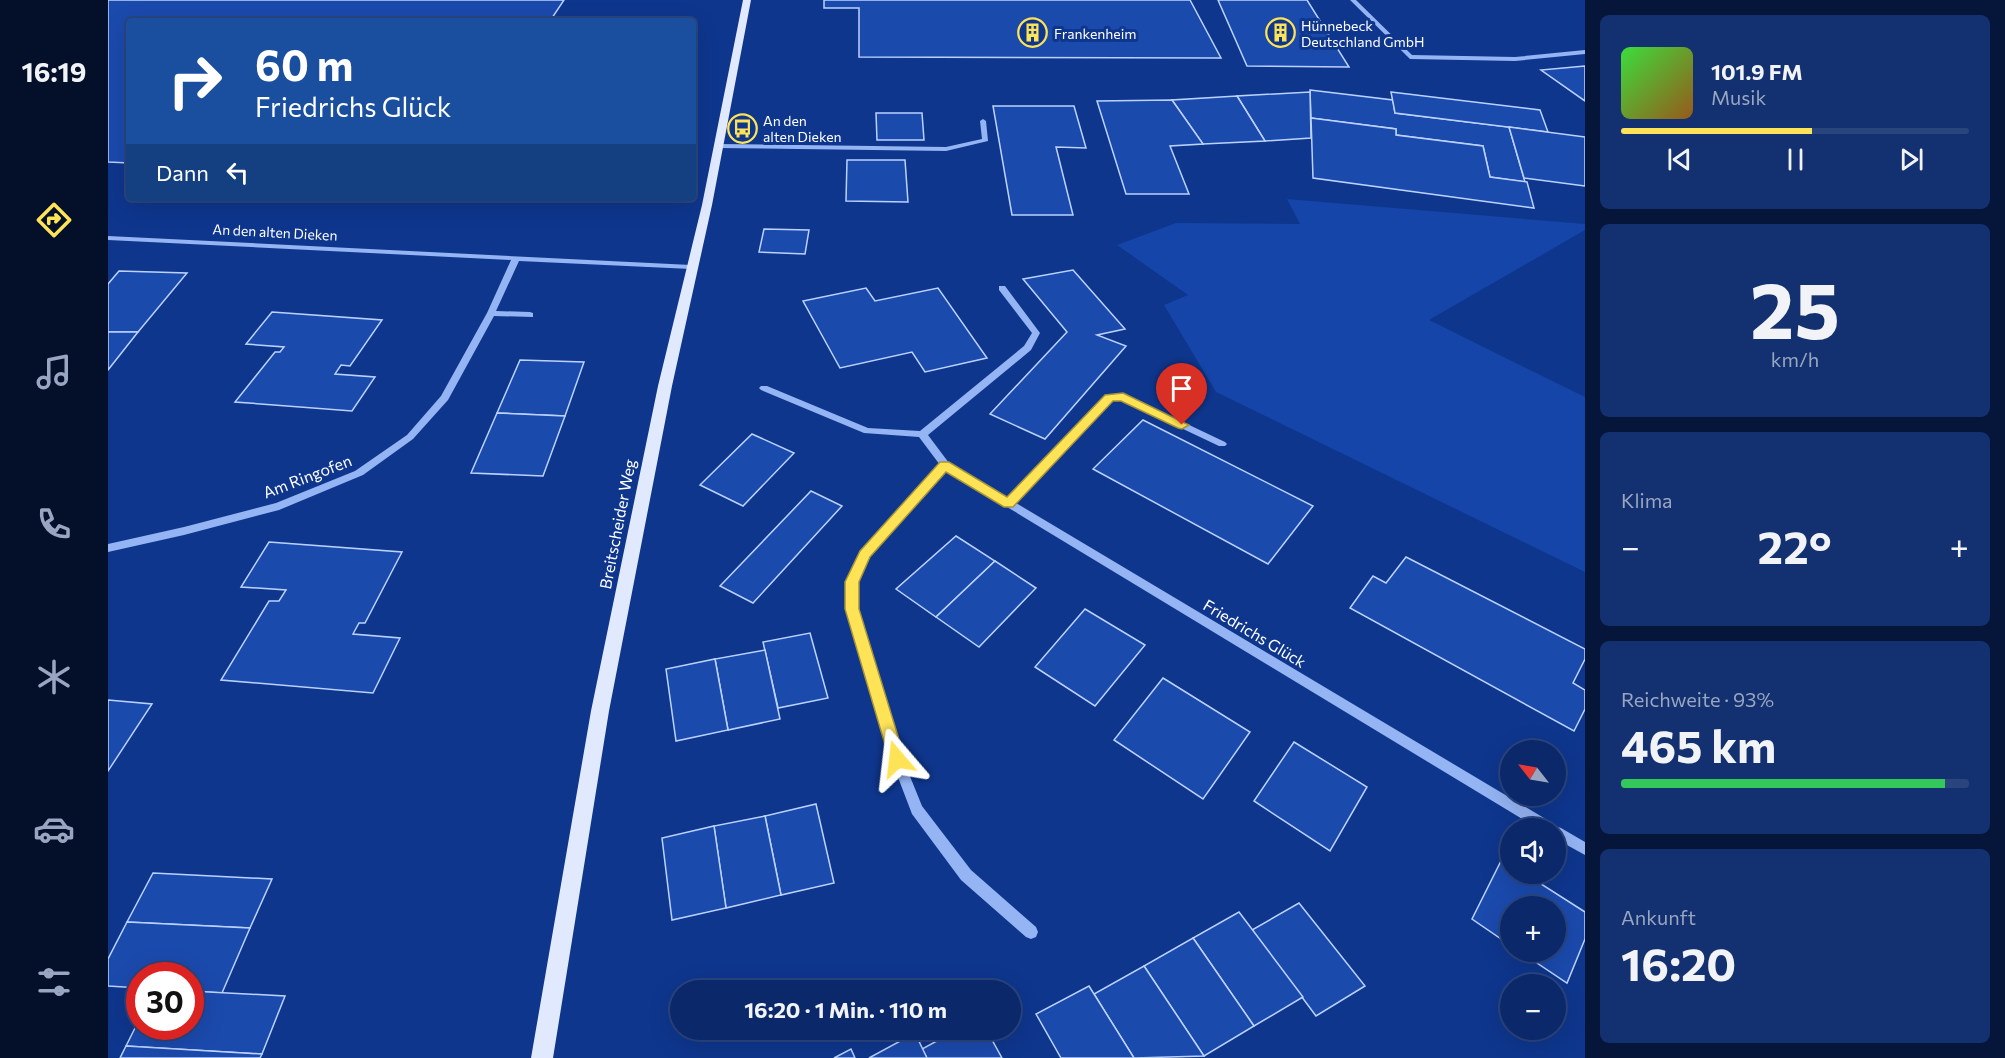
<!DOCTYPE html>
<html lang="de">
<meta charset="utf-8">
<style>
body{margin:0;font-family:Commissioner,sans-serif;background:#133070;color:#f1f3f6;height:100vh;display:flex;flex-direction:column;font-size:22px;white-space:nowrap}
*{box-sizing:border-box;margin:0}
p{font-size:20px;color:#99a6c1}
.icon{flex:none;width:33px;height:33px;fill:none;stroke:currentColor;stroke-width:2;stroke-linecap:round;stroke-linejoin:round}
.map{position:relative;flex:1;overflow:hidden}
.sheet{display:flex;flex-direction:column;gap:15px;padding:15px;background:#06163a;width:420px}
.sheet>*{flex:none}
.hud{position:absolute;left:18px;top:18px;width:570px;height:183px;border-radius:6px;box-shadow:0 6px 24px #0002,0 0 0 2px #2a447e;background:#1a4fa0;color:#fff;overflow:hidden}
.needle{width:39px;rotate:301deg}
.fabs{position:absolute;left:1392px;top:740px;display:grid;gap:12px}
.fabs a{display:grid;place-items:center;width:66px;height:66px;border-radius:50%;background:#0a286a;box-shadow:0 6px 24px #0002,0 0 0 2px #2a447e;font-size:30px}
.speed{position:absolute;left:18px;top:962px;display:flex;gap:12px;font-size:30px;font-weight:700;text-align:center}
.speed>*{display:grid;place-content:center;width:78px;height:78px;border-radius:50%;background:#0a286a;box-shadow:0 6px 24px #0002,0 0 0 2px #2a447e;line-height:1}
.speed .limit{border:9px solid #d22;background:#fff;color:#111}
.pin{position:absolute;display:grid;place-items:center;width:51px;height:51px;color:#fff;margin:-62px -26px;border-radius:50% 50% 50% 0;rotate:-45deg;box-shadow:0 0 6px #0007}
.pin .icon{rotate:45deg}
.me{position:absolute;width:66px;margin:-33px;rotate:343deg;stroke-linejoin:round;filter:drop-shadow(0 0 4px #0008)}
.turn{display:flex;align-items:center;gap:21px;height:126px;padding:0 30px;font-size:27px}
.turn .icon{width:78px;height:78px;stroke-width:2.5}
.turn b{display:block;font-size:42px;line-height:51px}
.then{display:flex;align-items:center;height:57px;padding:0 30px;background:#0003;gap:12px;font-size:22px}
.big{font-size:45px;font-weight:700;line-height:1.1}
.sheet .tile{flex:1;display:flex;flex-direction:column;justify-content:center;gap:9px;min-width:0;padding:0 21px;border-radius:9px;background:#133070}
.sheet .dial{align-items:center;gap:0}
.dial b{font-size:78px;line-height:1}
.song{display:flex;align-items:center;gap:18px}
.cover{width:72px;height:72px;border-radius:9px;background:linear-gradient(135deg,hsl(120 70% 55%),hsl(30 70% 35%))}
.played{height:6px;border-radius:3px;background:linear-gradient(90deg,#ffe357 55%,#2a447e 55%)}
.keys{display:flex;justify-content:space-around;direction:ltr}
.heat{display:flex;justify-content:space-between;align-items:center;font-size:33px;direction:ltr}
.charge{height:9px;border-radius:4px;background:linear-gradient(90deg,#34c759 93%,#2a447e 0)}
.trip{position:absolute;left:562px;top:980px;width:351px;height:60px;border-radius:30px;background:#0a286a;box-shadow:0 6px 24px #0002,0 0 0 2px #2a447e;font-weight:700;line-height:60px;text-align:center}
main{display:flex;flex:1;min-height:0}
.tab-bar{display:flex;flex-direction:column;width:108px;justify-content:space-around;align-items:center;background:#04102a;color:#99a6c1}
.tab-bar .icon{width:42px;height:42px}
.tab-bar .selected{color:#ffe357}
.tab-bar b{font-size:27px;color:#f1f3f6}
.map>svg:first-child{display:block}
.green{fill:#1545a8}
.building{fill:#1b4aad;stroke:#bcd2fe;stroke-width:1.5}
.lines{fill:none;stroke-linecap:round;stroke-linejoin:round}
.minor{fill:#94b4f3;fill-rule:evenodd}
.major{fill:#e1e9ff;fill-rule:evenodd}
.route{fill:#ffe357;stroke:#a69439;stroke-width:1.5}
.labels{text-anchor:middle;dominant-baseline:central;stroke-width:6;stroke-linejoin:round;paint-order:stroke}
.far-poi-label{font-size:14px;fill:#fff;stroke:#0e368d;text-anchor:start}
.far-street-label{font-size:14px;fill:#fff;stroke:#0e368d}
.street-label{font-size:16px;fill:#fff;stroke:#0e368d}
</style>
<main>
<nav class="tab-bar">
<b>16:19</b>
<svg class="icon selected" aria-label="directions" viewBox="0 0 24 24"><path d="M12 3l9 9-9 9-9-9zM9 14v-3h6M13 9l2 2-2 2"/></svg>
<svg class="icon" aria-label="music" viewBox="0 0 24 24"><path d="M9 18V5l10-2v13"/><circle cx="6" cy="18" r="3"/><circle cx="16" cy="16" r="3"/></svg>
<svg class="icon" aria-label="phone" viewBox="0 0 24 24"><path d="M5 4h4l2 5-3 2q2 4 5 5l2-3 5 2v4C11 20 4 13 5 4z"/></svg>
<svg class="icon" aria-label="climate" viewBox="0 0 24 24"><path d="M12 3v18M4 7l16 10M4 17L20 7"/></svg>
<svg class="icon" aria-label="car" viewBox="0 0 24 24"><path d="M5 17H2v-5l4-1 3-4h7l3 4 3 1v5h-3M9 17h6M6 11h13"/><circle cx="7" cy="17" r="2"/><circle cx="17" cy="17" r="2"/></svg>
<svg class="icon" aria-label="filters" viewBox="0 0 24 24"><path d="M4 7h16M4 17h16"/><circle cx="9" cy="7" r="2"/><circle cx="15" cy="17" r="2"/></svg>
</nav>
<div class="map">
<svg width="1477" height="1058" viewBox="0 0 1477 1058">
<rect width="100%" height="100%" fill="#0e368d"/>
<!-- green -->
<polygon class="green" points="1179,199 1477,224 1477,230 1321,320 1477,397 1477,572 1108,392 1056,305 1080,295 1009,245 1068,223 1192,224"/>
<!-- building -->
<g class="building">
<polygon points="0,0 456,0 442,21 21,21 21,163 0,162"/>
<polygon points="716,0 1082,0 1113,58 751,57 751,8 716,8"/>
<polygon points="1110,0 1199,0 1241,67 1139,66"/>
<polygon points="1477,66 1477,101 1433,70"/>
<polygon points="1202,90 1285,100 1287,113 1401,127 1417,182 1382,177 1375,146 1288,135 1288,129 1203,118"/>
<polygon points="1202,92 1203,138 1157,141 1129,96"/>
<polygon points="1283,92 1432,110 1440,132 1287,113"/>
<polygon points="1129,96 1157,141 1095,144 1064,100"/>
<polygon points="1064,100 1095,144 1062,146 1081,194 1018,194 989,101"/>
<polygon points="885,106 966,106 978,148 948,147 965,215 904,215"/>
<polygon points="768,113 814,113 816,140 769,140"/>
<polygon points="1203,118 1288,129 1288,135 1375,146 1382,177 1419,182 1426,208 1205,178"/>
<polygon points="1401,127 1477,137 1477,186 1416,178"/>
<polygon points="739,160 797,160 800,202 738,201"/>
<polygon points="656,229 701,230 697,254 651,252"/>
<polygon points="965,270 1017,329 989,335 1018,346 937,439 882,414 959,332 915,279"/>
<polygon points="11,271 79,273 30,332 0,332 0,284"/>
<polygon points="758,288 767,301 830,288 879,358 817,372 804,352 732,368 695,301"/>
<polygon points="164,312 274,320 242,366 233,365 227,374 267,377 244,411 127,402 167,352 172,352 176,347 138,344"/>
<polygon points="0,332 30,332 0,370"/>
<polygon points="412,360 476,362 457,416 389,413"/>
<polygon points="389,413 457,416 435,476 363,473"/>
<polygon points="1035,420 1205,506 1160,564 985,469"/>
<polygon points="644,434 686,453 635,506 592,485"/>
<polygon points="703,491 734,506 645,603 612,586"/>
<polygon points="848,536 887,561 828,617 788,589"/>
<polygon points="161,542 294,552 257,623 251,623 245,634 292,638 265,693 113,680 161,601 171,601 178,590 133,587"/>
<polygon points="1298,557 1477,649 1477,659 1465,683 1477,690 1477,709 1466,731 1242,608 1265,576 1278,583"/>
<polygon points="887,561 928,588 871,647 828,617"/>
<polygon points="977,609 1037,645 987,706 927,667"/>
<polygon points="702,633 720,698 670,708 655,642"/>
<polygon points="657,650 672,719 620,730 607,659"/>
<polygon points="607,659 620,730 568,741 558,669"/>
<polygon points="1055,678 1142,732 1095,799 1006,740"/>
<polygon points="0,700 44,704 0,771"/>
<polygon points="1186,742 1259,787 1222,851 1146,801"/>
<polygon points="708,804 726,883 673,895 657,816"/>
<polygon points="657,816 673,895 618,908 606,826"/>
<polygon points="606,826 618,908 564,920 554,838"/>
<polygon points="1394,859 1402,865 1402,873 1416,873 1477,912 1477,939 1459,983 1411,951 1448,951 1448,906 1402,906 1402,945 1364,919"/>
<polygon points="45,873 164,879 142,928 19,922"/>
<polygon points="1191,903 1257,986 1208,1016 1144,930"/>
<polygon points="1131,912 1195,997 1146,1026 1085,938"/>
<polygon points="19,922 142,928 114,993 82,991 82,975 32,975 32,988 0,986 0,959"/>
<polygon points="1085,938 1146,1026 1096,1056 1036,966"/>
<polygon points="1036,966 1096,1056 1026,1058 986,994"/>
<polygon points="981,986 1026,1058 953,1058 928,1014"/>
<polygon points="82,991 177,996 154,1054 18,1046 32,1018 32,1026 82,1026"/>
<polygon points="851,1029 878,1029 894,1058 819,1058 814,1049"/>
<polygon points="807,1033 819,1058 761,1058"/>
<polygon points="18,1046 154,1054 152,1058 12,1058"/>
<polygon points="743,1049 747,1058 726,1058"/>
</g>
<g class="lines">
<!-- minor -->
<g class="minor">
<polygon points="1242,0 1248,0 1304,55 1407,57 1477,50 1477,54 1407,61 1302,59"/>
<polygon points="875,119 878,121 880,141 838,151 609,148 606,146 609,144 838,147 874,139 872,121"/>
<polygon points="0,236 583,265 587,267 583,269 411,261 388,311 422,312 425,313 425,317 386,316 340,400 305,439 255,475 171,510 76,535 0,552 0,544 76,527 168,503 247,471 299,435 333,396 379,313 403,260 0,240"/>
<polygon points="891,286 897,286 932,333 923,350 820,435 841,463 900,498 998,396 1018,395 1117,442 1119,444 1117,446 1111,446 1014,400 1004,401 908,503 1446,824 1447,826 1453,828 1477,842 1477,855 1448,839 1448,828 1429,828 838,470 761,556 749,582 750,609 795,759 814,806 863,870 928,927 930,932 928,937 923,939 918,937 853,880 804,814 783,759 738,609 739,582 753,551 832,465 811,437 756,433 653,390 651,388 653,386 659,386 760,428 812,431 916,346 924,333 891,290"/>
</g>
<!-- major -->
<polygon class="major" points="635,0 643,0 604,205 564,386 501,711 445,1058 423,1058 483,711 550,386 594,205"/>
</g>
<!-- route -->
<polygon class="route" points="1015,393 1081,425 1074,429 1070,428 1013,401 1005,401 905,507 896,507 838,472 762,557 751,582 751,609 797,759 795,765 789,767 783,765 737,609 737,582 752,551 832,462 841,462 899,497 997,395"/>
<!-- icons -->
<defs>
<symbol id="building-ring" viewBox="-11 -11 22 22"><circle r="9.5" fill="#0e368d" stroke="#ffe357" stroke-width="1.5"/><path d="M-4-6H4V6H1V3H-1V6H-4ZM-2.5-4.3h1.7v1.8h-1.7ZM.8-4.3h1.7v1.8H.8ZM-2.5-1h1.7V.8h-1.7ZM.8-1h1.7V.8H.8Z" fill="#ffe357"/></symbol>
<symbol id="bus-ring" viewBox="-11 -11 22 22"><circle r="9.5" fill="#0e368d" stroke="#ffe357" stroke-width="1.5"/><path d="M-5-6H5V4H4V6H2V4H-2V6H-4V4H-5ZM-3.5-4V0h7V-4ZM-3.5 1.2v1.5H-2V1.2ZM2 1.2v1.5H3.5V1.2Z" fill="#ffe357"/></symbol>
</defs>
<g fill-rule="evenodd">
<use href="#building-ring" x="908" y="16" width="33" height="33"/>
<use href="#building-ring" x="1156" y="16" width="33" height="33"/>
<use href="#bus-ring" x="618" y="112" width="33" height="33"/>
</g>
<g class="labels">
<!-- far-poi labels -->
<g class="far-poi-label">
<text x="1193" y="25">Hünnebeck<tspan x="1193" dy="16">Deutschland GmbH</tspan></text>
<text x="946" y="33">Frankenheim</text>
<text x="655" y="120">An den<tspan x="655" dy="16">alten Dieken</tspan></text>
</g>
<!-- far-street labels -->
<g class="far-street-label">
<text transform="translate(167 232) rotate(3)">An den alten Dieken</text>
</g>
<!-- street labels -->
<g class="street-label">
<text transform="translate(199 476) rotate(-21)">Am Ringofen</text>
<text transform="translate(509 524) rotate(-79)">Breitscheider Weg</text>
<text transform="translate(1147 633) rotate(31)">Friedrichs Glück</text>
</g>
</g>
</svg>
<div class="fabs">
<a><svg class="needle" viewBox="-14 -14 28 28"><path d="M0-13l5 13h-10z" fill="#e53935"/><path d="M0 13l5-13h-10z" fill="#99a6c1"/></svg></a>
<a><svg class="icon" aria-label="sound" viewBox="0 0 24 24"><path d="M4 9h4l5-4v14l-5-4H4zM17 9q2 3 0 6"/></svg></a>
<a>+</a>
<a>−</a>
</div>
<div class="speed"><div class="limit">30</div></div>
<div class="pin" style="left:1074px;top:425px;background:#d93025"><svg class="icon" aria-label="arrive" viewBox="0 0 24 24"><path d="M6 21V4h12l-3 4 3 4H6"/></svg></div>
<svg class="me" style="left:789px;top:759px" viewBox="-20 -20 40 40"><path d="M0-17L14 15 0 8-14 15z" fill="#ffe357" stroke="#fff" stroke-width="4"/></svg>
<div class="trip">16:20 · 1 Min. · 110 m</div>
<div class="hud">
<div class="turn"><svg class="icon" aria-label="right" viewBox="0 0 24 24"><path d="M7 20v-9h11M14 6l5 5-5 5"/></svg><div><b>60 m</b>Friedrichs Glück</div></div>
<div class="then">Dann<svg class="icon" aria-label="left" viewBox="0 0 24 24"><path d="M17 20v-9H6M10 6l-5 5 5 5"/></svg></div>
</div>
</div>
<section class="sheet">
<div class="tile">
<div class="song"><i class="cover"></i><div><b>101.9 FM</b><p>Musik</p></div></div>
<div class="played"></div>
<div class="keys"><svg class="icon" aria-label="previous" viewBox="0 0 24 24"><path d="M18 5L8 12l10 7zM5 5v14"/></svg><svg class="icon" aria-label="pause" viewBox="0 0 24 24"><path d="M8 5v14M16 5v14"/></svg><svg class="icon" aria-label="next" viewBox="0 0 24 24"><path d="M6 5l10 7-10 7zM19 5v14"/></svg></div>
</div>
<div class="tile dial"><b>25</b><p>km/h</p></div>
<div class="tile"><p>Klima</p>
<div class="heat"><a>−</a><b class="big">22°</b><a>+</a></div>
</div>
<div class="tile"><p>Reichweite · 93%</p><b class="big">465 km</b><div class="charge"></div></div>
<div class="tile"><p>Ankunft</p><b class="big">16:20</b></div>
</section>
</main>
